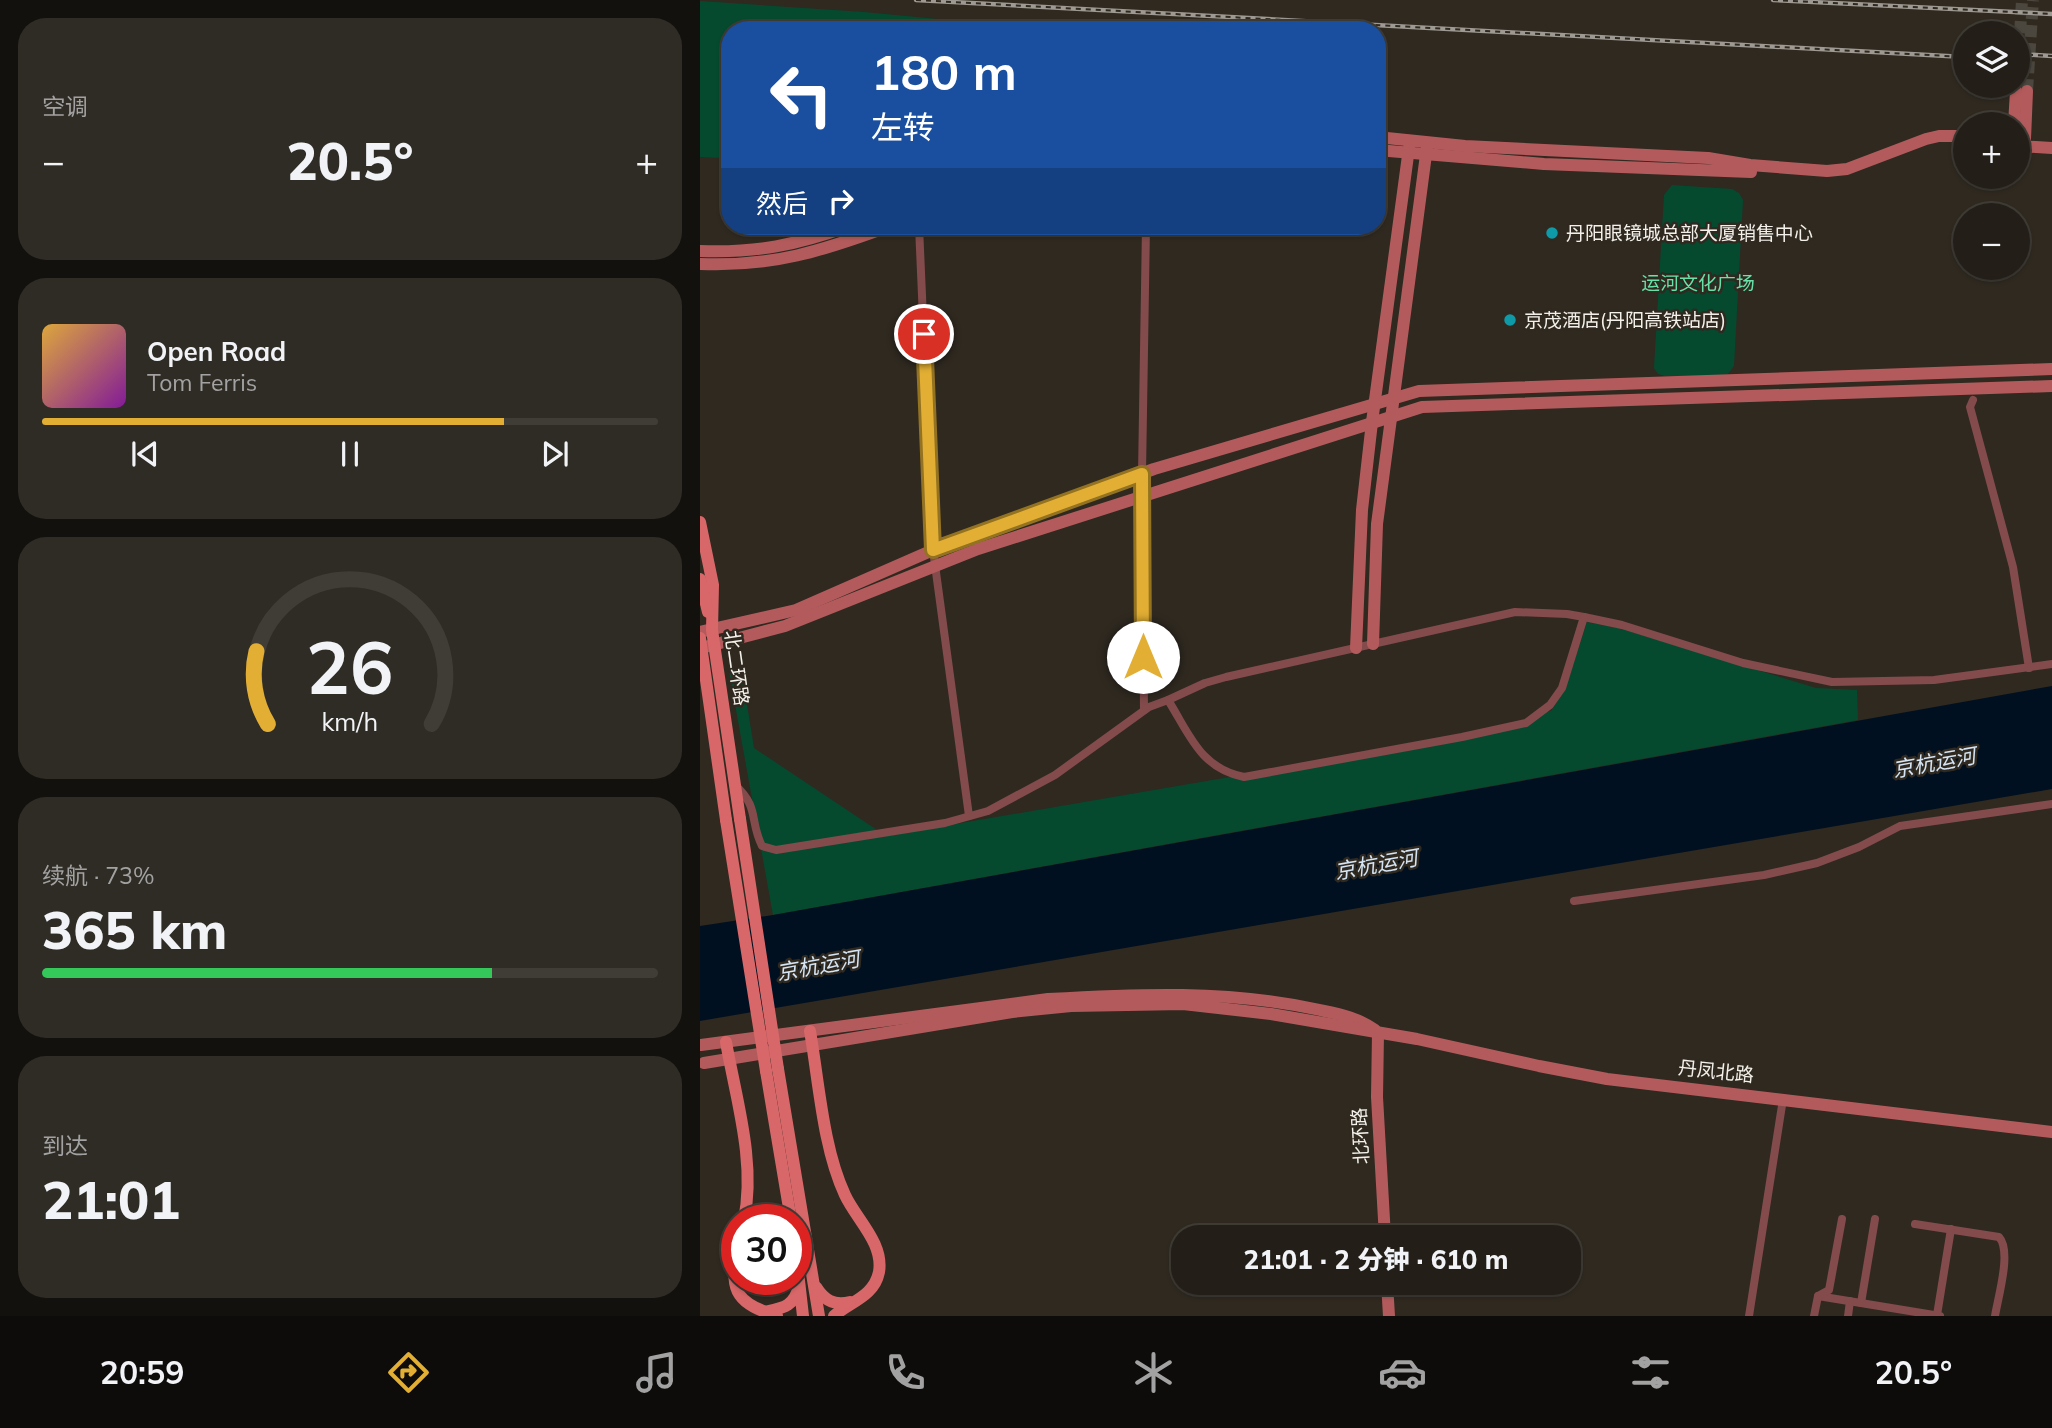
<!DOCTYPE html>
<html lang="zh">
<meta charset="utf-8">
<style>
body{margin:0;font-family:Mulish,"Noto Sans SC",sans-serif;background:#2f2c25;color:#f1f3f6;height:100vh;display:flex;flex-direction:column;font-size:26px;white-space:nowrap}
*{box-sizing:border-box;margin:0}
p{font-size:23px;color:#a3a2a2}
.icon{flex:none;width:38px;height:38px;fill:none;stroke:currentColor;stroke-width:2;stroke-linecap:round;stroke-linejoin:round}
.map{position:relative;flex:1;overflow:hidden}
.panel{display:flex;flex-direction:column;gap:18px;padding:18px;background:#13110d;width:700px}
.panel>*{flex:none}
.top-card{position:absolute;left:21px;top:21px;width:665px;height:214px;border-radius:28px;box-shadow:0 2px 5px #0004,0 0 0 2px #403d37;background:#1a4fa0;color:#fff;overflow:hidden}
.controls{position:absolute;left:1253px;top:21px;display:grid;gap:14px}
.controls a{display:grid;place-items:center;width:77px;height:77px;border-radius:50%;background:#231f18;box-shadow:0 2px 5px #0004,0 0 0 2px #403d37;font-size:35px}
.speed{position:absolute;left:21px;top:1204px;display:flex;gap:14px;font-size:35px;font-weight:700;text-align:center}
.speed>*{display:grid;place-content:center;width:91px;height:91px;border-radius:50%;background:#231f18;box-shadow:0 2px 5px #0004,0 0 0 2px #403d37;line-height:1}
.speed .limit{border:10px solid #d22;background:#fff;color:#111}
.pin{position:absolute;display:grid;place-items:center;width:60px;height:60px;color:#fff;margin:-30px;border:4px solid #fff;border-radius:50%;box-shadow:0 2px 7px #0007}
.me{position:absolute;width:77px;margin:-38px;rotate:0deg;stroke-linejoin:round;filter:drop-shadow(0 0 5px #0008)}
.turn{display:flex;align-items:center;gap:24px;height:147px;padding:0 35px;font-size:32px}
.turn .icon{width:91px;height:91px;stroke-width:2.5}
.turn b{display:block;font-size:49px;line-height:60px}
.then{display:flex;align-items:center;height:66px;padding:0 35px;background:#0003;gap:14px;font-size:26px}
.big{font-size:52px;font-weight:800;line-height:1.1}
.panel .widget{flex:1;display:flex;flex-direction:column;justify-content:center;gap:10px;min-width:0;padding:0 24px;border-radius:28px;background:#2f2c25}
.panel .dial{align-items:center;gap:0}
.dial svg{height:182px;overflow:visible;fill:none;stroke:#403d37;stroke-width:7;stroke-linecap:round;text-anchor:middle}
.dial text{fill:#f1f3f6;stroke:none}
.song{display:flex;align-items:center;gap:21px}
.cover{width:84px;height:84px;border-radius:10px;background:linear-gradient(135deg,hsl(40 70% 55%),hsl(290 70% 35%))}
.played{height:7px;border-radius:4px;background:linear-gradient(90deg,#e2af34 75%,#403d37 75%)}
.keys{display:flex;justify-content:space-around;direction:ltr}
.heat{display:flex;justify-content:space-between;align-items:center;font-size:38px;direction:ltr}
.charge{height:10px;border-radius:5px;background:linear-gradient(90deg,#34c759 73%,#403d37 0)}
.trip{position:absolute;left:471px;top:1225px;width:410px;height:70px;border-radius:28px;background:#231f18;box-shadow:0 2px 5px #0004,0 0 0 2px #403d37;font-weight:800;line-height:70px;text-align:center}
.tab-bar{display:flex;height:112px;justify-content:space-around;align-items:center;background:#0e0c0a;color:#a3a2a2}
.tab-bar .icon{width:49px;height:49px}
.tab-bar .selected{color:#e2af34}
.tab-bar b{font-size:32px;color:#f1f3f6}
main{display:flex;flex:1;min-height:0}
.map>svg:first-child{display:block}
.green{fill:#054a2f}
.water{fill:#001020}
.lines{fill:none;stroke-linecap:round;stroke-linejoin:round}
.secondary-tunnel{stroke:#4c473e;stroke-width:12;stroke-dasharray:12 6;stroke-linecap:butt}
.street{stroke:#834b4b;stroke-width:8}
.secondary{stroke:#b35b5c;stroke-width:12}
.primary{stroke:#d86769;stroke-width:12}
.rail-casing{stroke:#9e9992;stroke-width:4.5}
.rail{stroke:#2f2920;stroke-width:2;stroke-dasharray:5;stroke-linecap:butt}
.primary-bridge{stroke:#d86769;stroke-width:12}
.route-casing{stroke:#937222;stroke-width:18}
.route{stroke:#e2af34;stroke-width:12}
.culture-dot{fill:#0f9aa8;stroke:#2f2920;stroke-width:2.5}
.labels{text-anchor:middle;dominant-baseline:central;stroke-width:5;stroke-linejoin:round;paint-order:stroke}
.poi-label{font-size:19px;fill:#f3f0ea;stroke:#2f2920;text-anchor:start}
.park-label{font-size:19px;fill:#68e1a8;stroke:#2f2920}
.street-label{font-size:19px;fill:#f3f0ea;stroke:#2f2920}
.water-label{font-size:21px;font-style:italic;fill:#d5e5f5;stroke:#2f2920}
</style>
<main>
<section class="panel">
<div class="widget"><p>空调</p>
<div class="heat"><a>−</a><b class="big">20.5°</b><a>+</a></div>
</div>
<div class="widget">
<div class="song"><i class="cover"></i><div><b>Open Road</b><p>Tom Ferris</p></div></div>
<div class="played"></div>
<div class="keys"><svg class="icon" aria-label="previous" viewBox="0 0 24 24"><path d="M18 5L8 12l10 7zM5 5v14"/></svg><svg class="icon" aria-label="pause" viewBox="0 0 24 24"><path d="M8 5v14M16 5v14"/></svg><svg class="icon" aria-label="next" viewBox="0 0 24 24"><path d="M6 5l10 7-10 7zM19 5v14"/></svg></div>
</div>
<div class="widget dial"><svg viewBox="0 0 100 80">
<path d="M14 69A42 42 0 1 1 86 69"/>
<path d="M14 69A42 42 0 0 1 9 37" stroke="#e2af34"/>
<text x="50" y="56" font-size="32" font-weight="700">26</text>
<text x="50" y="72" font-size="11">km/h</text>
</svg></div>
<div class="widget"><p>续航 · 73%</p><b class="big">365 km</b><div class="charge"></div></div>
<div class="widget"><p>到达</p><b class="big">21:01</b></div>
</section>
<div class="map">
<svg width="1352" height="1316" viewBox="0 0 1352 1316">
<rect width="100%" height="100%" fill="#2f2920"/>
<!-- green -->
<g class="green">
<polygon points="0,1 164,12 300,25 317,30 30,30 30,149 22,149 22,158 0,157"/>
<polygon points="972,185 1032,189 1039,193 1043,200 1034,366 1028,374 1019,376 965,376 958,374 954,368 964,195"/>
<polygon points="887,622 922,629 1116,688 1157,690 1158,720 73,915 29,671 41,667 54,748 186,836 820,727 843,712 851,711 865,690"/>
</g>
<!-- water -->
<polygon class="water" points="1352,686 1352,789 0,1021 0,926 73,915"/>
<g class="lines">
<!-- secondary-tunnel -->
<g class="secondary-tunnel">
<polyline points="1318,69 1322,0"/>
<polyline points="1327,91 1333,0"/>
</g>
<!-- street -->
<g class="street">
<polyline points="219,226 233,550 269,816"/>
<polyline points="1273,400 1270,407 1313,567 1329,668"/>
<polyline points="468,700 505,683 526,677 815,612 867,614 884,617"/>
<polyline points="444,710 442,474 446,226"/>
<path d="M35 785C60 808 49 820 62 846L76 850 245 823 288 811 355 775 449 707 468 700C490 735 500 768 544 777L762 737 826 723 850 705 862 688 884 617 922 625 1043 663 1132 682 1234 680 1352 664"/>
<polyline points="874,901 1064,875 1117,863 1159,847 1200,826 1352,804"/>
<path d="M1215 1224 1299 1237C1312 1251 1298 1297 1295 1316"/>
<polyline points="1118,1296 1240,1316"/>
<polyline points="1161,1303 1175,1219"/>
<polyline points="1237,1315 1251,1229"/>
<polyline points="1049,1316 1083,1099"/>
<polyline points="1114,1316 1118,1296 1129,1290 1142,1219"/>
<polyline points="1148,1316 1150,1301"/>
</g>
<!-- secondary -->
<g class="secondary">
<polyline points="1314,124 1316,91"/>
<polyline points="677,137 765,146 1008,158 1050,165 1127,171 1147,169 1226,139 1239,136 1265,136"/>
<polyline points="1318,146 1325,139 1327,91"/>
<polyline points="1318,146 1352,148"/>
<polyline points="677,150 844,164 1051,172"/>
<path d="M0 251C57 253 96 245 149 226"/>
<path d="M0 264C73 267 122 251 190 226"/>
<polyline points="0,632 96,610 233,550 454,469 719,391 1352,369"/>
<polyline points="673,644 677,524 727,147"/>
<polyline points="5,647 85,626 278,549 722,407 1352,386"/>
<polyline points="656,648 662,510 672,422 709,148"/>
<polyline points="678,1033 677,1097 685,1237"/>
<path d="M1 1045 348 999C437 994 528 990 615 1009 638 1014 655 1016 675 1030"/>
<polyline points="4,1063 312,1012 371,1006 483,1004 571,1014 717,1039 839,1066 907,1079 1352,1132"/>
<polyline points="687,1283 689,1316"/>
</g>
<!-- primary -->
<g class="primary">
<polyline points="0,522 13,585 12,630 40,819"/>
<polyline points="0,579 8,612"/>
<polyline points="0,638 26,820"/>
<path d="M110 1031C119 1083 123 1148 145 1195 156 1219 184 1243 179 1272 174 1297 149 1302 134 1316"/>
<path d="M26 1042C36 1099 56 1162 44 1220"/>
<polyline points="78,1069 119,1316"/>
<polyline points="66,1071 91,1220"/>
<path d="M37 1253C29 1293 39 1304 77 1316"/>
<polyline points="96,1254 103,1316"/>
<path d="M116 1287C124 1300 134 1306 150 1302"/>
<path d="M64 1312C83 1308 94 1307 99 1286"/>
</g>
<defs>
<g id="rail">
<polyline points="216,0 1265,57"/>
<polyline points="1073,0 1352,14"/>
<polyline points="1318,54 1352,56"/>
</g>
</defs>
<!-- rail casing -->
<use href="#rail" class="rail-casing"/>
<!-- rail -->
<use href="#rail" class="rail"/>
<!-- primary-bridge -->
<g class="primary-bridge">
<polyline points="40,819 78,1069"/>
<polyline points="26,820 66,1071"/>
</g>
</g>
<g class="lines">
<defs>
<polyline id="route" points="224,334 233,550 442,474 443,657"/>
</defs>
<!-- route casing -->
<use href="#route" class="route-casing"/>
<!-- route -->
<use href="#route" class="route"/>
</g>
<!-- markers -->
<g class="culture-dot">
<circle cx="852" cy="233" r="7"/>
<circle cx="810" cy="320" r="7"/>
</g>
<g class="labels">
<!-- poi labels -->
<g class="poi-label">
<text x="866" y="233">丹阳眼镜城总部大厦销售中心</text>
<text x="824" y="320">京茂酒店(丹阳高铁站店)</text>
</g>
<!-- park labels -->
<g class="park-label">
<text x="998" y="283">运河文化广场</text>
</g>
<!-- street labels -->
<g class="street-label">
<text transform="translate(37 668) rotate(82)">北二环路</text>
<text transform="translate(1016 1071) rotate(6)">丹凤北路</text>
<text transform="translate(660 1136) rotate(-93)">北环路</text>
</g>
<!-- water labels -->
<g class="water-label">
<text transform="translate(1234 762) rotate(-10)">京杭运河</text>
<text transform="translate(676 864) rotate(-10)">京杭运河</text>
<text transform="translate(118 965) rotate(-10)">京杭运河</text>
</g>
</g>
</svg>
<div class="controls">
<a><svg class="icon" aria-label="layers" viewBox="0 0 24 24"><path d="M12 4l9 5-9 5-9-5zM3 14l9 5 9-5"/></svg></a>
<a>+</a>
<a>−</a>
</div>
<div class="speed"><div class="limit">30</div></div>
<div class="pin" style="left:224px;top:334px;background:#d93025"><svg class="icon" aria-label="arrive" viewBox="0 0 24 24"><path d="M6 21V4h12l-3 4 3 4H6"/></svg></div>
<svg class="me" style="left:443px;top:657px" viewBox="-20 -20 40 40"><circle r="19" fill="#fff"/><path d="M0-13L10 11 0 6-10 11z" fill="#e2af34"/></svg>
<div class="trip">21:01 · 2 分钟 · 610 m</div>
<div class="top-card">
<div class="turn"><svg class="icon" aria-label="left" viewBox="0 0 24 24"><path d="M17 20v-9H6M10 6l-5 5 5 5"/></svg><div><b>180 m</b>左转</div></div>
<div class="then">然后<svg class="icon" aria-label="right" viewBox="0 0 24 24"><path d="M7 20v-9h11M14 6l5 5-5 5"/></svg></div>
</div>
</div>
</main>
<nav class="tab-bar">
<b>20:59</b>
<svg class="icon selected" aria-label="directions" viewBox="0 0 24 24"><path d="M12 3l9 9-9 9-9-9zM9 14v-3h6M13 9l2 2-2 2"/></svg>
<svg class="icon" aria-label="music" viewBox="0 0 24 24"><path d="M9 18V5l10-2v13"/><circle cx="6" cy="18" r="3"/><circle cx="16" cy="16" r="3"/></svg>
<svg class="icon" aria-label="phone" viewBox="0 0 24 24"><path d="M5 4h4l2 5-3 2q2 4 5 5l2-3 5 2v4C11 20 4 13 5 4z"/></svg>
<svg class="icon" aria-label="climate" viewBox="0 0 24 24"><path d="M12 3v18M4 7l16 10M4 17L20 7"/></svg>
<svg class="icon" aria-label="car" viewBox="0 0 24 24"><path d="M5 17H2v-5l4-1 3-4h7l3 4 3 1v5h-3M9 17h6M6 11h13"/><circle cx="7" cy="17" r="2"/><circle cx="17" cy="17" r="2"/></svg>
<svg class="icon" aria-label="filters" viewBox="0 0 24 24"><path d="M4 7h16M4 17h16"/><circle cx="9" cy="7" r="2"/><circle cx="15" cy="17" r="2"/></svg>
<b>20.5°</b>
</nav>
